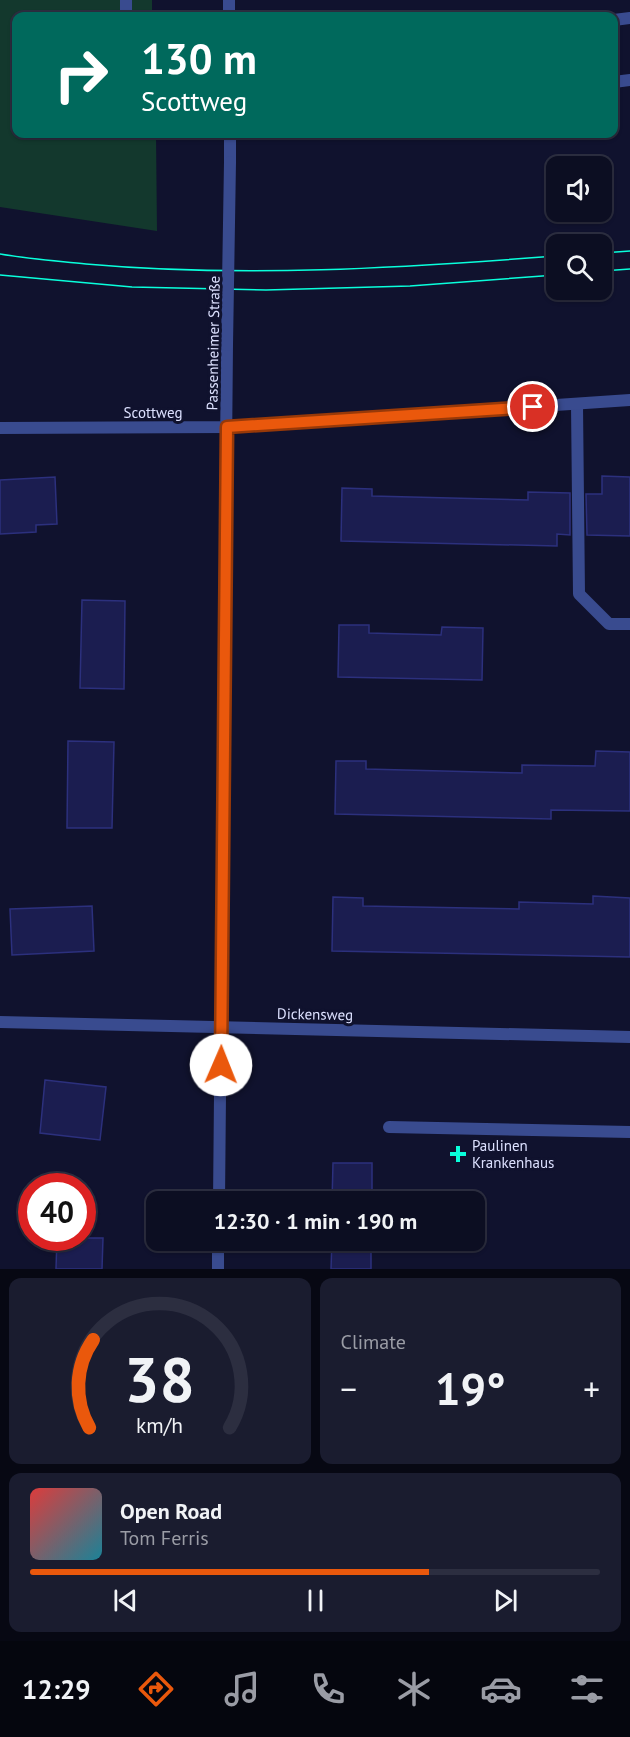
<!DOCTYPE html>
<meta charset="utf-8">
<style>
body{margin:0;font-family:"PT Sans",sans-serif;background:#1a1c2f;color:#f1f3f6;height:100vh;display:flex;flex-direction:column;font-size:22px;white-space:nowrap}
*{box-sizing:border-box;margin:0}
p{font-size:20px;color:#9a9ca5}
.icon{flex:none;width:33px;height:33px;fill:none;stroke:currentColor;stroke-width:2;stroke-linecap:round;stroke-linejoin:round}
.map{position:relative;height:1269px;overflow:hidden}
.sheet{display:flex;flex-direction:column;gap:9px;padding:9px;background:#070813;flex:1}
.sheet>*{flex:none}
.banner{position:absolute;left:12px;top:12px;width:606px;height:126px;border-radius:12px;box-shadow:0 2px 4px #0004,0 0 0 2px #2c2e40;background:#00695c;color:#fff;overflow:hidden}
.fabs{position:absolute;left:546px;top:156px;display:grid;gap:12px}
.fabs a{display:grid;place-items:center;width:66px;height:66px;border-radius:12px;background:#0c0e22;box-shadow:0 2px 4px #0004,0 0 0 2px #2c2e40;font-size:30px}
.speed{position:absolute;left:18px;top:1173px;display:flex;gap:12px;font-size:30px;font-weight:700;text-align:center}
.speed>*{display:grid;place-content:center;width:78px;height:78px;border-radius:50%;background:#0c0e22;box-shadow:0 2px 4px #0004,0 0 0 2px #2c2e40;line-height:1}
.speed .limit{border:9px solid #d22;background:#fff;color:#111}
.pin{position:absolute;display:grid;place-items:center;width:51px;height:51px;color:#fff;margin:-26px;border:3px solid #fff;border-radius:50%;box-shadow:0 2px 6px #0007}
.me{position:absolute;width:66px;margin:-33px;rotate:1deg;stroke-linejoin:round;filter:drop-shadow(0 0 4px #0008)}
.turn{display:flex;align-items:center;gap:21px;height:126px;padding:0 30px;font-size:27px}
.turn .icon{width:78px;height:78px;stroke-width:2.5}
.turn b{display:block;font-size:42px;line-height:51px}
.big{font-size:45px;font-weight:700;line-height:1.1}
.sheet .card{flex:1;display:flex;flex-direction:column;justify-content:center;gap:9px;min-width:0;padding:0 21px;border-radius:12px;background:#1a1c2f}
.sheet .dial{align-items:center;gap:0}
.dial svg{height:156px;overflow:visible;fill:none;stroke:#2c2e40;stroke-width:7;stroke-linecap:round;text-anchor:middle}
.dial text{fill:#f1f3f6;stroke:none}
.song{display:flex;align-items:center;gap:18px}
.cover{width:72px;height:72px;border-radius:9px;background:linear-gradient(135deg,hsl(0 70% 55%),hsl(190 70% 35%))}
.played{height:6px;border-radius:3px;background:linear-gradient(90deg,#ea580c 70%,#2c2e40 70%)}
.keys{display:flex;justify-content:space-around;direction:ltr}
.heat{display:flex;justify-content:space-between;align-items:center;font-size:33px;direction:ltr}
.sheet .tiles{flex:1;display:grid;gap:9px;grid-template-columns:1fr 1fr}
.card:last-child{grid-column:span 2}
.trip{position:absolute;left:146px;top:1191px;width:339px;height:60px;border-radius:12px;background:#0c0e22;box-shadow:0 2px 4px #0004,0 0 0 2px #2c2e40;font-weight:700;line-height:60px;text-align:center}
.tab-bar{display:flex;height:96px;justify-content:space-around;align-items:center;background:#05060e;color:#9a9ca5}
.tab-bar .icon{width:42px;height:42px}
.tab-bar .on{color:#ea580c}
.tab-bar b{font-size:27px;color:#f1f3f6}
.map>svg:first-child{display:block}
.pitch{fill:#13382d}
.building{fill:#1b1d50;stroke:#2c307d;stroke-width:1.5}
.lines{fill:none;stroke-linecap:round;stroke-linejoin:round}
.service{stroke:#394b8f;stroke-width:12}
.minor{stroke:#394b8f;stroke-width:12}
.tertiary{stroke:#394b8f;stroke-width:12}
.tram{stroke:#09ffdb;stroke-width:1.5}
.tertiary-bridge{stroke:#394b8f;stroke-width:12}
.route-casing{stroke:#983908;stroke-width:15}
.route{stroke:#ea580c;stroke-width:10}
.poi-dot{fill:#09ffdb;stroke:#10122e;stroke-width:2}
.labels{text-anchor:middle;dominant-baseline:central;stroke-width:6;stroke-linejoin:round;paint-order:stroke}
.street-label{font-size:15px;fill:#dde1ff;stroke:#10122e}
.poi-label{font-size:15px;fill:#dde1ff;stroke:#10122e;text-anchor:start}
</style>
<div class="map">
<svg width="630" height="1269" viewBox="0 0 630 1269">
<rect width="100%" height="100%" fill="#10122e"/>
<!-- pitch -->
<polygon class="pitch" points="0,0 152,0 152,16 16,16 16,134 156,134 157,231 0,207"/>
<!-- building -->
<g class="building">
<polygon points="602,476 630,477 630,536 587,535 586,494 602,494"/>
<polygon points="55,477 57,524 36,525 36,532 0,534 0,480"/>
<polygon points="342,488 372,489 372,496 528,500 528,492 570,493 570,535 557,534 557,546 341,541"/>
<polygon points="82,600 125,601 124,689 80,688"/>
<polygon points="339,625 369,625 369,633 441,635 442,627 483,628 482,680 338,677"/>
<polygon points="68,741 114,742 112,828 67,828"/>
<polygon points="596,751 630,752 630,811 551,810 551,819 335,814 336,761 366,761 366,769 522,773 522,765 595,766"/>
<polygon points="593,896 630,898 630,957 332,951 333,897 363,898 363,906 519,909 519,902 593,904"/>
<polygon points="92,906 94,951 12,955 10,909"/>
<polygon points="45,1080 106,1087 100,1140 40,1133"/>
<polygon points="333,1163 372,1163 372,1202 332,1202"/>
<polygon points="57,1238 103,1238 102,1269 56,1269"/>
<polygon points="332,1240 371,1240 371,1269 331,1269"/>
</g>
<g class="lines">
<!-- service -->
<g class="service">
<polyline points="126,0 126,16"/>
<polyline points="614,82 630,80"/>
<polyline points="577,405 579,594 609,624 630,624"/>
<polyline points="389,1127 630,1132"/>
</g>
<!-- minor -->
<g class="minor">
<polyline points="229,0 229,16"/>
<polyline points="0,428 227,427 630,400"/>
<polyline points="0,1022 630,1037"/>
</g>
<!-- tertiary -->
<g class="tertiary">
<polyline points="614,20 630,18"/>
<polyline points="230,134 230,162"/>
<polyline points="219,1202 227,345"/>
<polyline points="218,1269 218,1240"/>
</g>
<!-- tram -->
<g class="tram">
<polyline points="602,253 630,251"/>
<path d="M0 254C29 259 58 261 86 264 243 278 400 268 556 256"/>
<polyline points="602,271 630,269"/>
<polyline points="0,275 132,287 266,290 410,286 556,275"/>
</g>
<!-- tertiary-bridge -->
<polyline class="tertiary-bridge" points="227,345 230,162"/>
</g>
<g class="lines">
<defs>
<polyline id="route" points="221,1065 227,427 533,407"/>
</defs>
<!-- route casing -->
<use href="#route" class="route-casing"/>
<!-- route -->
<use href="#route" class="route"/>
</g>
<!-- markers -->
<path class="poi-dot" d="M455 1145h6v6h6v6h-6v6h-6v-6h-6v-6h6z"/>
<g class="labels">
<!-- street labels -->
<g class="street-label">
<text transform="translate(213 343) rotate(-89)">Passenheimer Straße</text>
<text x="153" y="412">Scottweg</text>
<text transform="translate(315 1014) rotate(1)">Dickensweg</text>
</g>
<!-- poi labels -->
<g class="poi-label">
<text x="472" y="1145">Paulinen<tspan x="472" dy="17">Krankenhaus</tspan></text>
</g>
</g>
</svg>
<div class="fabs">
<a><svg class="icon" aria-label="sound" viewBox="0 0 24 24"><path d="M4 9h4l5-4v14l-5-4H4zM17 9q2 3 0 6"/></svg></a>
<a><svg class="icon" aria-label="search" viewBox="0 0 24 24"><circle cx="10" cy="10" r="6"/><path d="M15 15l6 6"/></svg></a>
</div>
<div class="speed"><div class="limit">40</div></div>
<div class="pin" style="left:533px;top:407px;background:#d93025"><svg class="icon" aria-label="arrive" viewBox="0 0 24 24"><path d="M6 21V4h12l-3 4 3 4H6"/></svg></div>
<svg class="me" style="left:221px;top:1065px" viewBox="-20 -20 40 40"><circle r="19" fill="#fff"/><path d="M0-13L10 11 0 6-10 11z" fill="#ea580c"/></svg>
<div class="trip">12:30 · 1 min · 190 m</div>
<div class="banner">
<div class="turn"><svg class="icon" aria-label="right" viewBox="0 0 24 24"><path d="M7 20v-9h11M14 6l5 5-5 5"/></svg><div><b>130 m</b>Scottweg</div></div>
</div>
</div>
<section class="sheet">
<div class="tiles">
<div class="card dial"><svg viewBox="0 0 100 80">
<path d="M14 69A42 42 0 1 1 86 69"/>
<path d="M14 69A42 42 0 0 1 16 24" stroke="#ea580c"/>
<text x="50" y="56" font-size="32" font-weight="700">38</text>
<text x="50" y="72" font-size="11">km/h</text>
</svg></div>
<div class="card"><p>Climate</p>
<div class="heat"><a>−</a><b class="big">19°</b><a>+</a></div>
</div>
<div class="card">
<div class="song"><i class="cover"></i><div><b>Open Road</b><p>Tom Ferris</p></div></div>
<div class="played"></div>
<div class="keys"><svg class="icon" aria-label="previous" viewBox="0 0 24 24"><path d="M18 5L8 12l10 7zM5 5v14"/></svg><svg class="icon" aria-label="pause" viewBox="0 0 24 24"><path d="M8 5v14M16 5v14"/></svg><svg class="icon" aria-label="next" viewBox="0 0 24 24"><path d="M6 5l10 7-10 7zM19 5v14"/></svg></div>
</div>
</div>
</section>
<nav class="tab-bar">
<b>12:29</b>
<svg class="icon on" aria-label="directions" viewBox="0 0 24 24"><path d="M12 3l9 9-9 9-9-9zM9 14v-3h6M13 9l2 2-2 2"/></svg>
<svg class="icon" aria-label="music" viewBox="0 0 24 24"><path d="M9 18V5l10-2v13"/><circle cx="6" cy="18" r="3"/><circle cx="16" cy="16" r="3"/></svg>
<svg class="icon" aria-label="phone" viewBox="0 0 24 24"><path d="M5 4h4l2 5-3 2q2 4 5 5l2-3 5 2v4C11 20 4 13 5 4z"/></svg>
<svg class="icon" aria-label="climate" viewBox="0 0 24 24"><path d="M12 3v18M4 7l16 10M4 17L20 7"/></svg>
<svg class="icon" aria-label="car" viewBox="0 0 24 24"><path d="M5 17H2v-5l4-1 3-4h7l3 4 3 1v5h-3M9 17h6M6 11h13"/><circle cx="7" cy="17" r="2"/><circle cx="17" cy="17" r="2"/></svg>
<svg class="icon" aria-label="filters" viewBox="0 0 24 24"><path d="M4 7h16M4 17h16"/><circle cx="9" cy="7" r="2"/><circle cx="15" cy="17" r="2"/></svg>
</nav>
